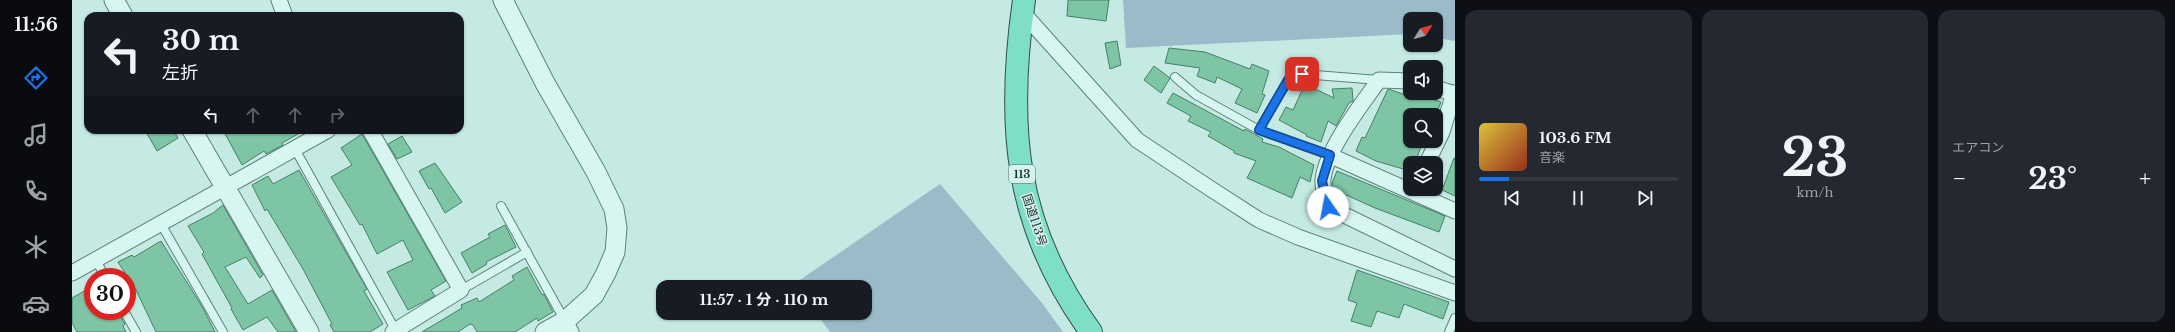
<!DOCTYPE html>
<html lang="ja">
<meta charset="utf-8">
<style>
body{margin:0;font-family:"Libre Baskerville","Noto Sans JP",serif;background:#242831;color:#f1f3f6;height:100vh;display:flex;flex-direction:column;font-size:15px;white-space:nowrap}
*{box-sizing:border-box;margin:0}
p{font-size:13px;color:#9ea1a6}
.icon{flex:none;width:22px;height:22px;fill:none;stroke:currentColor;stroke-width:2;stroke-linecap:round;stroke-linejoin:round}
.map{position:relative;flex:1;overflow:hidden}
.sheet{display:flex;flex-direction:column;gap:10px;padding:10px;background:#0d0f14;width:720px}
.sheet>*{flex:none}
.hud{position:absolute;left:12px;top:12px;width:380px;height:122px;border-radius:12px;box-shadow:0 1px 3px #0004;background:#171b24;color:#f1f3f6;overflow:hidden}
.needle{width:26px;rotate:53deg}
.fabs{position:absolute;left:1331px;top:12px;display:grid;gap:8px}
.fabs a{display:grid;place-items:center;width:40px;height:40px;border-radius:8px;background:#171b24;box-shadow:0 1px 3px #0004;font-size:20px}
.speed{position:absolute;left:12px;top:268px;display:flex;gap:8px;font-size:20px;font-weight:700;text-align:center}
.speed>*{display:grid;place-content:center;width:52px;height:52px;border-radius:50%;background:#171b24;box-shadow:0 1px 3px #0004;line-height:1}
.speed .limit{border:6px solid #d22;background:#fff;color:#111}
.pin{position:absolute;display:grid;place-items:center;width:34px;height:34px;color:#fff;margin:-17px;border-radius:8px;box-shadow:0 2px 6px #0006}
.me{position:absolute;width:44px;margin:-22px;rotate:348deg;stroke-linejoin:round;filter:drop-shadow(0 0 3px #0008)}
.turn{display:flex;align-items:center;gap:14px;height:84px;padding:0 12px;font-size:18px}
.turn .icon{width:52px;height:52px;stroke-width:2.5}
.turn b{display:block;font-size:28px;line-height:34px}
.lanes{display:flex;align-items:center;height:38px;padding:0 12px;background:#0003;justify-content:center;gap:20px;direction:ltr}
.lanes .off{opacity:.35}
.big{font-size:30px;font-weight:700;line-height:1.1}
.sheet .card{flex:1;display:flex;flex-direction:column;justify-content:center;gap:6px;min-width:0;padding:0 14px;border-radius:12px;background:#242831}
.sheet .dial{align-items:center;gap:0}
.dial b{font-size:52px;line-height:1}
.song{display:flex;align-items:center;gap:12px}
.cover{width:48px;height:48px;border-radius:6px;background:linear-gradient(135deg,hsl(50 70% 55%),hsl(10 70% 35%))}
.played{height:4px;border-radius:2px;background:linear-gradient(90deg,#1a73e8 15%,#363941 15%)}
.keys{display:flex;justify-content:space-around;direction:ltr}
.heat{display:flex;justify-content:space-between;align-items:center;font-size:22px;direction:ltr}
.sheet .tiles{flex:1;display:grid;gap:10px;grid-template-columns:repeat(3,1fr)}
.trip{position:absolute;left:584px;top:280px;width:216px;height:40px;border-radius:12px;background:#171b24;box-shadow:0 1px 3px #0004;font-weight:700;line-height:40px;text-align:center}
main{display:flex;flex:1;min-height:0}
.menu{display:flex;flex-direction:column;width:72px;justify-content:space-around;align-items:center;background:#090b0e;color:#9ea1a6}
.menu .icon{width:28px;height:28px}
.menu .selected{color:#1a73e8}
.menu b{font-size:18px;color:#f1f3f6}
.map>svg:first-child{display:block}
.green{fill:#9abbc7}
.building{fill:#7ec5a6;stroke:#448065}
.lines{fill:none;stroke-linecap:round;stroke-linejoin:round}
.service-casing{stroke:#5c8377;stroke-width:10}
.minor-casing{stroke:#5c8377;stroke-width:17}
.tertiary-casing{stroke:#5c8377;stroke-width:21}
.trunk-casing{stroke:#305145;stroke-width:24}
.service{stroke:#d7f6f1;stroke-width:8}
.minor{stroke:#d7f6f1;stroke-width:15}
.tertiary{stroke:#d7f6f1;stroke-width:19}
.trunk{stroke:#7edec7;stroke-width:22}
.route-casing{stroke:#114b97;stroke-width:10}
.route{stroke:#1a73e8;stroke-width:7}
.labels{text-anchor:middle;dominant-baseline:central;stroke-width:3;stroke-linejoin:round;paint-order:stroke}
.shield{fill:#d4f2ee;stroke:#556e67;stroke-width:1}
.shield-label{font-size:11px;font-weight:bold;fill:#1f352d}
.street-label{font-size:12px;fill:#1f352d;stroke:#d4f2ee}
</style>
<main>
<nav class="menu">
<b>11:56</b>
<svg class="icon selected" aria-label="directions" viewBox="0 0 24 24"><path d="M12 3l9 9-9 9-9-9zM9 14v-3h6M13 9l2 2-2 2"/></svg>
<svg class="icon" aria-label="music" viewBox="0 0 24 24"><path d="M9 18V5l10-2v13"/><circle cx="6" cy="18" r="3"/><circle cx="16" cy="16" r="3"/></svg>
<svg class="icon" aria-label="phone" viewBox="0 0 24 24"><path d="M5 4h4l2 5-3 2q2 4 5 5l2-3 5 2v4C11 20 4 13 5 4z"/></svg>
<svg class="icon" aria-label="climate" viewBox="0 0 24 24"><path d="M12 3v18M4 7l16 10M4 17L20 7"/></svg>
<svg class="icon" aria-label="car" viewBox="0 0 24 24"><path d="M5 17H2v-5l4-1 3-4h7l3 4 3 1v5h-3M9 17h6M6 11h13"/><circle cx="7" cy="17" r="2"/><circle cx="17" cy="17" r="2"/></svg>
</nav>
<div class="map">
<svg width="1383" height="332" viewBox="0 0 1383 332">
<rect width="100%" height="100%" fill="#c5eae4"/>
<!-- green -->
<g class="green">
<polygon points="1051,0 1383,0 1383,41 1364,38 1364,19 1338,19 1338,34 1054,48"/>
<polygon points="868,184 970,303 991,332 758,332 744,313 793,313 793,287 724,287 722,284"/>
</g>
<!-- building -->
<g class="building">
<polygon points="996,0 1037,0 1034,21 995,16"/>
<polygon points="1045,41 1049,65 1038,69 1033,43"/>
<polygon points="1097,48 1133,52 1178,69 1180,64 1197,71 1190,94 1193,95 1185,113 1163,103 1170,89 1145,77 1143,83 1125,76 1128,68 1093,63"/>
<polygon points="1082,66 1098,78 1089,93 1072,80"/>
<polygon points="1233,84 1262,98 1260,89 1280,88 1281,101 1277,103 1264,126 1256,121 1249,142 1234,136 1235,135 1207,120 1214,107 1221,110"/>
<polygon points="1316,89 1343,98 1344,94 1369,102 1364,115 1338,115 1338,141 1351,141 1343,163 1338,163 1338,171 1304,161 1284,151 1290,137 1293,138"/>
<polygon points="1101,93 1172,131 1173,129 1191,139 1190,142 1207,147 1242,165 1238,182 1228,177 1220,198 1175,178 1184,161 1162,153 1162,151 1136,136 1139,132 1116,121 1119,116 1095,103"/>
<polygon points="73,130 101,130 106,138 85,151"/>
<polygon points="151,130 233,130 210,143 211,145 194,154 192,151 170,165"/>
<polygon points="290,134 374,281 359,290 363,296 336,310 315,272 341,260 331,240 305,254 290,224 288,225 259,177 280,165 269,148"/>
<polygon points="330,136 340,152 325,159 316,144"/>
<polygon points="1382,158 1383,158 1383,196 1370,190"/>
<polygon points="363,163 390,202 373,213 359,188 357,189 347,171"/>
<polygon points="227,170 295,289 292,291 311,324 298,332 262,332 258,325 260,324 231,269 195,209 193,211 180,185 196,176 201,184"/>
<polygon points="1265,171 1373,216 1367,232 1303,208 1261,189 1260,183"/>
<polygon points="151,205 191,275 188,278 174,257 153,267 176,304 200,290 224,332 206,332 195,317 171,330 159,309 160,308 130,254 132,252 116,226 141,213"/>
<polygon points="433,225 444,247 414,262 415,264 400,273 389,253 418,237 416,234"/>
<polygon points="89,241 131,308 143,332 84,332 64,290 46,262 60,255 62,257"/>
<polygon points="455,267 470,295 472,294 481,312 466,321 465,318 443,332 405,332 401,325 398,324 386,332 350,332 390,308 389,305 405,298 407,302 442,280 440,276"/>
<polygon points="1285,270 1377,302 1371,319 1332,304 1327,318 1305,311 1299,327 1279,321 1285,303 1276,300"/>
<polygon points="21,286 21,311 45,311 53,324 51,326 54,332 5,332 0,323 0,298"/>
</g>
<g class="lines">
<defs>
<g id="service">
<polyline points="1103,77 1124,95 1187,130 1257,155"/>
<polyline points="1187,130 1216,80 1230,74 1307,80"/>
<polyline points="223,149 324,331"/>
<polyline points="429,206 493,321"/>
<polyline points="89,224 151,332"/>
<polyline points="24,260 33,277"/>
<polyline points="389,290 455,252"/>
<polyline points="52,311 64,332"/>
<polyline points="1377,332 1383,318"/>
</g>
<g id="minor">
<polyline points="207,0 213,16"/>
<polyline points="951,13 1065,140 1139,189 1187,220 1226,237 1383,293"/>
<path d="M1338 81 1307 80C1290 104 1253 151 1251 180 1250 188 1254 199 1256 207L1383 269"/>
<polyline points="1364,88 1383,94"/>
<polyline points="298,130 389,290 321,332"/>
<polyline points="1257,155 1383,211"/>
<polyline points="1355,163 1370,132 1382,93"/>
<polyline points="0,273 256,130"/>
<polyline points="493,321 499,332"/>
</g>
<g id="tertiary">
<polyline points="42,0 51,16"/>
<polyline points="431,0 473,83 524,172 542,209 545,228 543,252 534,273 522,295 493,321 473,332"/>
<polyline points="120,130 237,332"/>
</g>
<path id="trunk" d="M952 0C934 125 942 226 1019 332"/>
</defs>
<!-- service casing -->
<use href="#service" class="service-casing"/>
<!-- minor casing -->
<use href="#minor" class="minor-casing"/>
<!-- tertiary casing -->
<use href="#tertiary" class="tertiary-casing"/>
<!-- trunk casing -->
<use href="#trunk" class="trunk-casing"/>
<!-- service -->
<use href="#service" class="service"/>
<!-- minor -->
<use href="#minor" class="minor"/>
<!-- tertiary -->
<use href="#tertiary" class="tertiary"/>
<!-- trunk -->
<use href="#trunk" class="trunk"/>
</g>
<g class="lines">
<defs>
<polyline id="route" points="1230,74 1216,80 1187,130 1258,155 1250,181 1256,207"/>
</defs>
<!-- route casing -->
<use href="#route" class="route-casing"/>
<!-- route -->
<use href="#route" class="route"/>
</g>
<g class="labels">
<!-- shield labels -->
<rect class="shield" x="937" y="165" width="26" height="18" rx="3"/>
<g class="shield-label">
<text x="950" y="174">113</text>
</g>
<!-- street labels -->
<g class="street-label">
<text transform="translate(963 220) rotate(72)">国道113号</text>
</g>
</g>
</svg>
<div class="fabs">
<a><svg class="needle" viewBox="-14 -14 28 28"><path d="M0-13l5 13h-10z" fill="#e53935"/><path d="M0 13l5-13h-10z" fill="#9ea1a6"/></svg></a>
<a><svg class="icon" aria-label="sound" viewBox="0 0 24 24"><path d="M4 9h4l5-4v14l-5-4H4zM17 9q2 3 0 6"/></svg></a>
<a><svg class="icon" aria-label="search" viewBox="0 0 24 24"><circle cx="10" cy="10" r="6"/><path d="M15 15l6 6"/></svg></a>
<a><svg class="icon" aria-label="layers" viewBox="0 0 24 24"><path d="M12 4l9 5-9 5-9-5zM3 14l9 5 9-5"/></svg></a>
</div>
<div class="speed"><div class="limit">30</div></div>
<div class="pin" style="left:1230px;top:74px;background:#d93025"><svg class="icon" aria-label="arrive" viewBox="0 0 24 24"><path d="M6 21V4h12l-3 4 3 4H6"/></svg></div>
<svg class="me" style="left:1256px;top:207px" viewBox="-20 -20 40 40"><circle r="19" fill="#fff"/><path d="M0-13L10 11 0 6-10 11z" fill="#1a73e8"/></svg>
<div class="trip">11:57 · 1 分 · 110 m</div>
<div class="hud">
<div class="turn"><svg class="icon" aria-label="left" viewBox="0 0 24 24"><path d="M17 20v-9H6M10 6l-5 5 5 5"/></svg><div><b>30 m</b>左折</div></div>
<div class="lanes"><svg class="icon" aria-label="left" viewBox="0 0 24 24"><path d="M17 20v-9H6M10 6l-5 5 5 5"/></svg><svg class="icon off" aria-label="ahead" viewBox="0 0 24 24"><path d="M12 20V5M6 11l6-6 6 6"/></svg><svg class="icon off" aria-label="ahead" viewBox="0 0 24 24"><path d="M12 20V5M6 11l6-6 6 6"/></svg><svg class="icon off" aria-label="right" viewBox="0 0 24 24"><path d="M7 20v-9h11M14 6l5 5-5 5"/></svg></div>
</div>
</div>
<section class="sheet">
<div class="tiles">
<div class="card">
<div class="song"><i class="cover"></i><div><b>103.6 FM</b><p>音楽</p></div></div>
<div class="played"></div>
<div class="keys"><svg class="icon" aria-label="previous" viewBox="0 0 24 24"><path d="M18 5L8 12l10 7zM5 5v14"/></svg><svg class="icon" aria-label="pause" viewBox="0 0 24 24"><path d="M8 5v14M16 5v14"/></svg><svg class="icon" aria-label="next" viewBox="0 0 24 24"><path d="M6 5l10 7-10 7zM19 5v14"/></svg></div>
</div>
<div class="card dial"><b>23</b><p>km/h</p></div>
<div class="card"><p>エアコン</p>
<div class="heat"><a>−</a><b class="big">23°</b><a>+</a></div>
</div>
</div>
</section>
</main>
